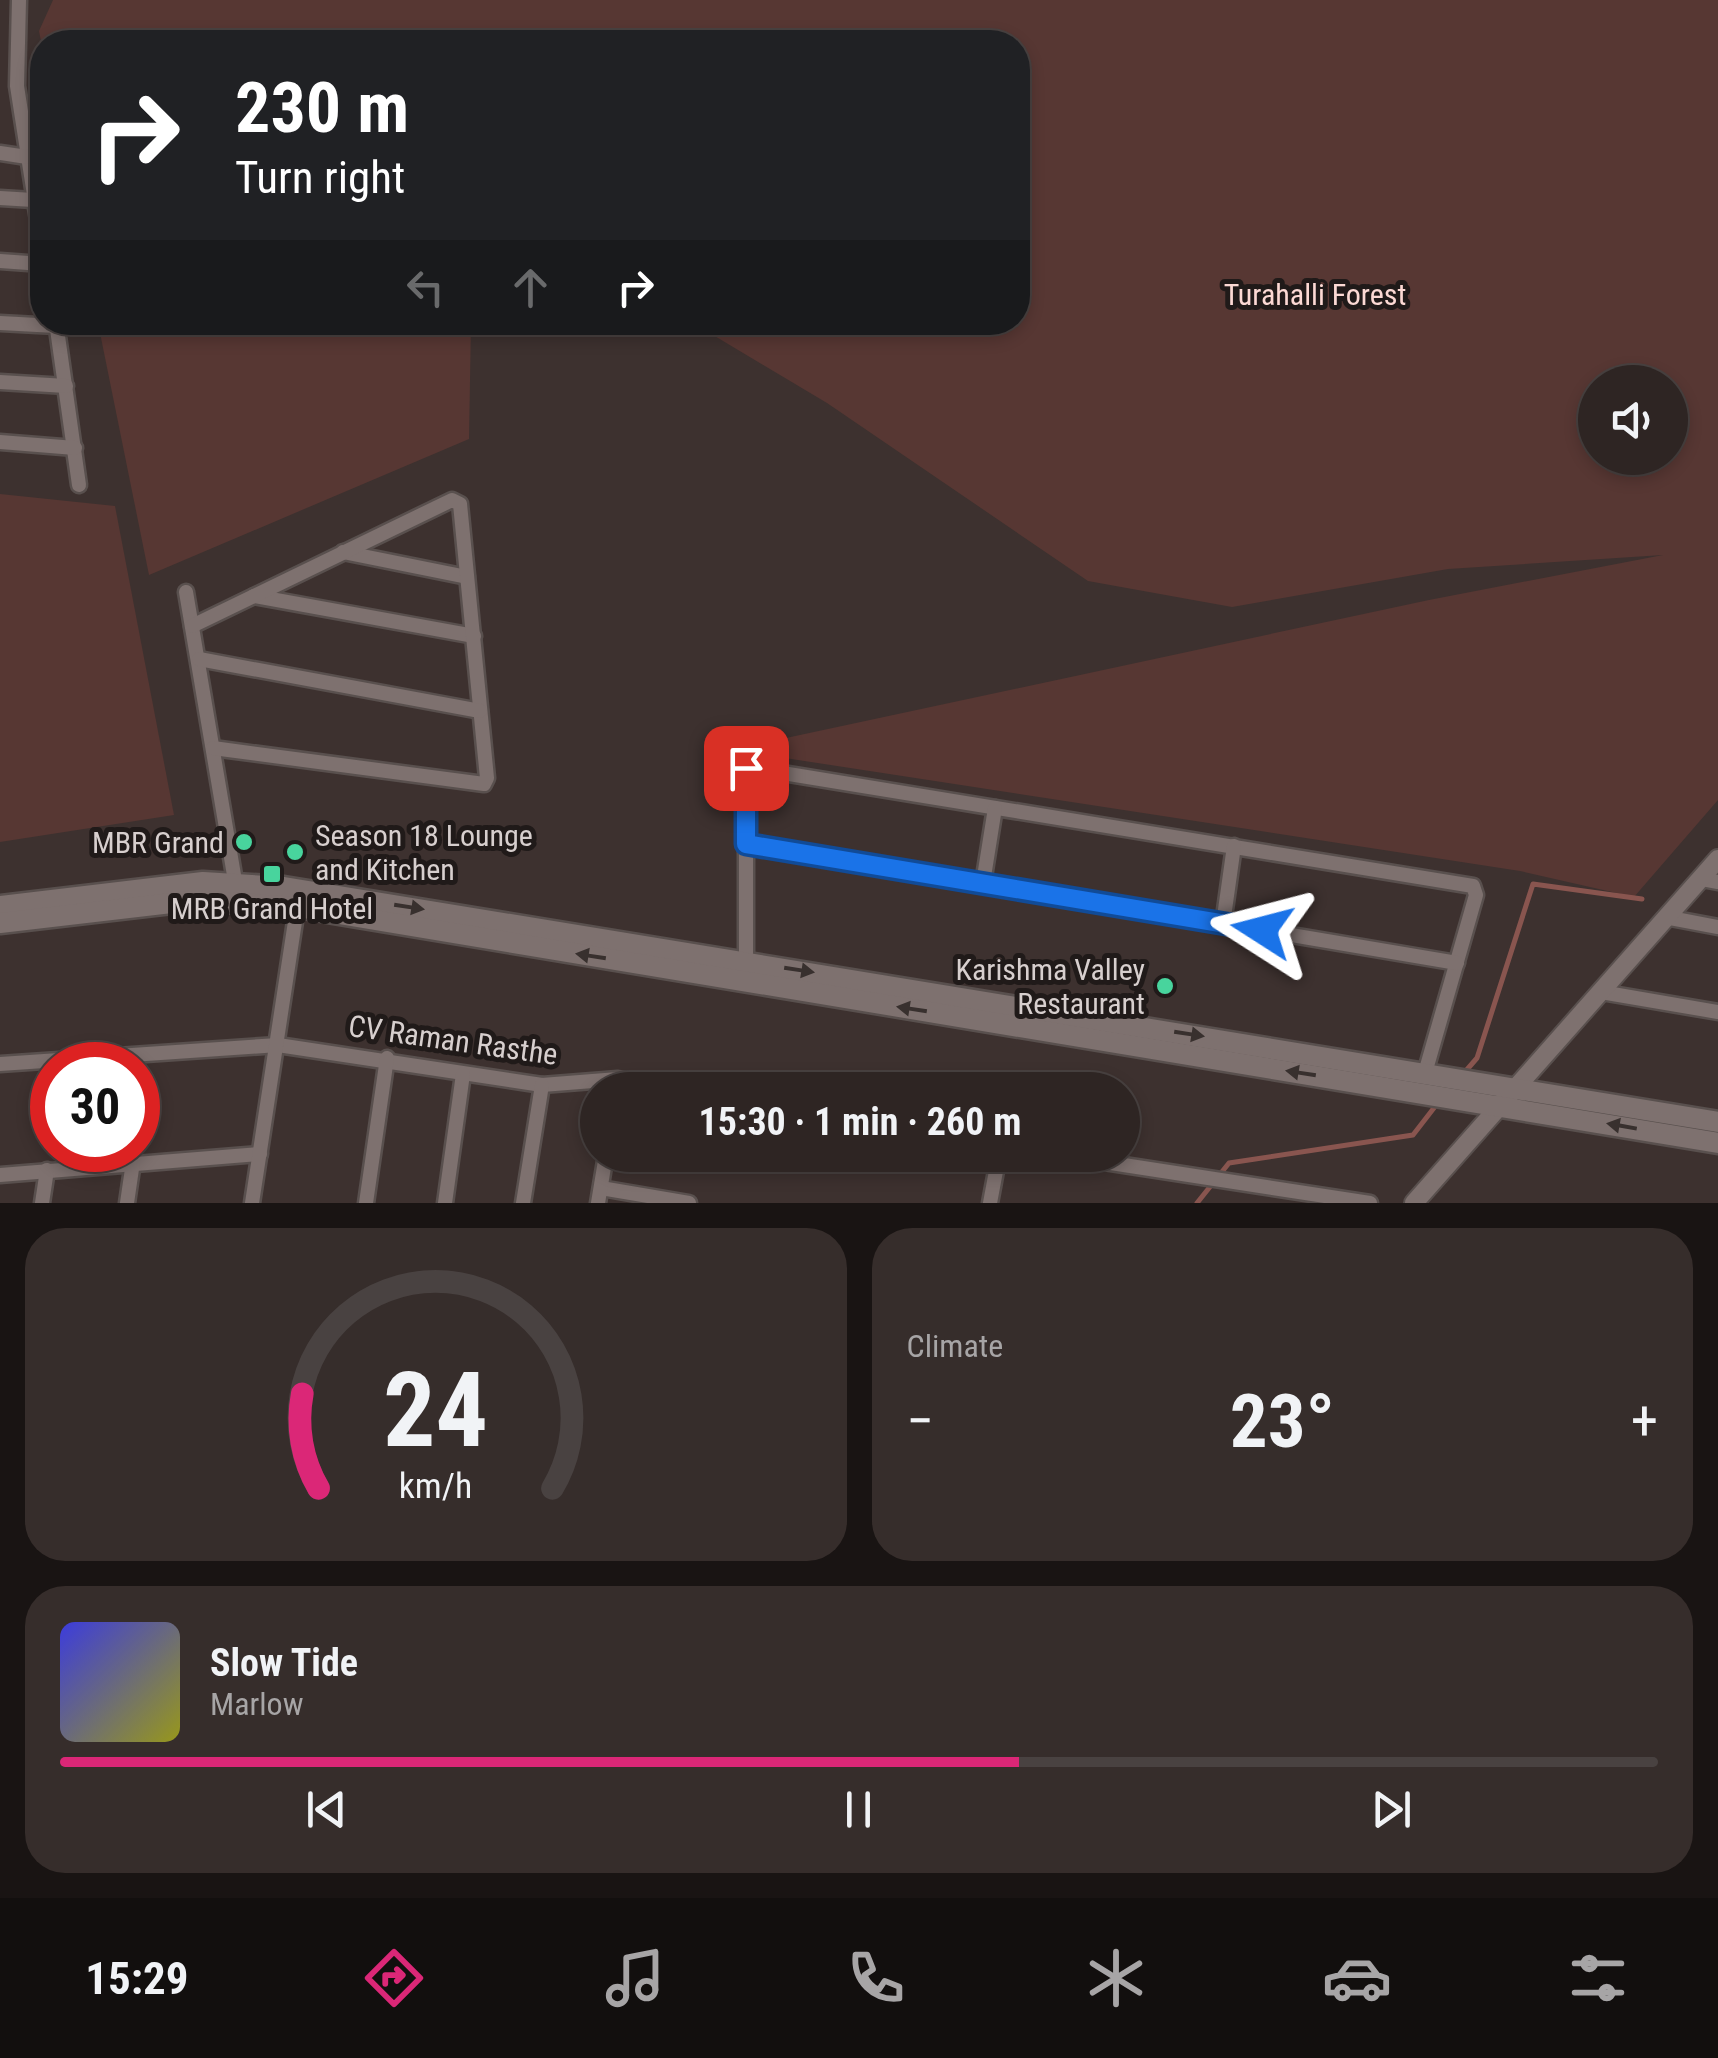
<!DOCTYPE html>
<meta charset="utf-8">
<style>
body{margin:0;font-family:"Roboto Condensed",sans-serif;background:#362d2b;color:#f1f3f6;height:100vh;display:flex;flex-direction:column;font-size:38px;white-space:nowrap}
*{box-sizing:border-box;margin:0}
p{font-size:32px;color:#a7a5a6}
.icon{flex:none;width:55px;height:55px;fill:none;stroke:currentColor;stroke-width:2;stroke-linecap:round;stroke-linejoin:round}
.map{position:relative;height:1203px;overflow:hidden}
.details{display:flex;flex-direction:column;gap:25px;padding:25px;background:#191413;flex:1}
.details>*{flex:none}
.top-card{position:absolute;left:30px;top:30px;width:1000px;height:305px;border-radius:40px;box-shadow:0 5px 15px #0003,0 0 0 2px #494241;background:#202124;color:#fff;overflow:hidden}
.buttons{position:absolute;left:1578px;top:365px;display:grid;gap:20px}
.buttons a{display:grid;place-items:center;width:110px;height:110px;border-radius:50%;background:#2e2523;box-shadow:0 5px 15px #0003,0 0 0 2px #494241;font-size:50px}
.speed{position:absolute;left:30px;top:1042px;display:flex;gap:20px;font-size:50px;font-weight:700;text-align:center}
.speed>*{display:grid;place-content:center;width:130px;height:130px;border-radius:50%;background:#2e2523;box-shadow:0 5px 15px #0003,0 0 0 2px #494241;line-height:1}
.speed .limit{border:15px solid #d22;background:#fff;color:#111}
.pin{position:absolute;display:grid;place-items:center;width:85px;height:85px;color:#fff;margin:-42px;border-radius:20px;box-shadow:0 5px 15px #0006}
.me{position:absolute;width:110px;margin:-55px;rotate:279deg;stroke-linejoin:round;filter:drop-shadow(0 0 8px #0008)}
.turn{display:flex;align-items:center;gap:35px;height:210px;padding:0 40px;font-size:45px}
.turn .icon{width:130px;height:130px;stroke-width:2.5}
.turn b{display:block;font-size:70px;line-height:85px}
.lanes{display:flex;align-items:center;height:95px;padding:0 40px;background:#0003;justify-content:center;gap:50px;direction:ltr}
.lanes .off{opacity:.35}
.big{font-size:75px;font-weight:700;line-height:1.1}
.details .tile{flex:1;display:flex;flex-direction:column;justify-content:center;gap:15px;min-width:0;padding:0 35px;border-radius:40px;background:#362d2b}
.details .dial{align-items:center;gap:0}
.dial svg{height:260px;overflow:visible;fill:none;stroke:#494241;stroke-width:7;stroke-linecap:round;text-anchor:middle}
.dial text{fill:#f1f3f6;stroke:none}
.song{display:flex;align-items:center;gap:30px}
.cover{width:120px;height:120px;border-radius:15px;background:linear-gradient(135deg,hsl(240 70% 55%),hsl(60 70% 35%))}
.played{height:10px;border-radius:5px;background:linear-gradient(90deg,#db2777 60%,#494241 60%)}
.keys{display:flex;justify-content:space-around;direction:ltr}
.heat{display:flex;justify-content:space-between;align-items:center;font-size:55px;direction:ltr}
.details .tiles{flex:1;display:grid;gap:25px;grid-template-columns:1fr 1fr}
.tile:last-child{grid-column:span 2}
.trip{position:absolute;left:580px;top:1072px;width:560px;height:100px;border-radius:50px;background:#2e2523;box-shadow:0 5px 15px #0003,0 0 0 2px #494241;font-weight:700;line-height:100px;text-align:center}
.menu{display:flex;height:160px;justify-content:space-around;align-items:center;background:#120f0e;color:#a7a5a6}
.menu .icon{width:70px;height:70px}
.menu .active{color:#db2777}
.menu b{font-size:45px;color:#f1f3f6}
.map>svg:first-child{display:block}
.green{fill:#573733;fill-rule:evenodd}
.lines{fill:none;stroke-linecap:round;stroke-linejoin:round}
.stream{stroke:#89554f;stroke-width:5}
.minor-casing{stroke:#59504e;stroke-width:19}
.tertiary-casing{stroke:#59504e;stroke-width:22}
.secondary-casing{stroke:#59504e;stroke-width:25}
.minor{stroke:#7e716f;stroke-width:14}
.tertiary{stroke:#7e716f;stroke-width:18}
.secondary{stroke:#7e716f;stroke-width:20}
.oneway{fill:#38302e}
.route-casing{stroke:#114b97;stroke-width:25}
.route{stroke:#1a73e8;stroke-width:18}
.poi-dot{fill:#48d49d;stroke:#201a19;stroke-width:4}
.labels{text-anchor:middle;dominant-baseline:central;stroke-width:10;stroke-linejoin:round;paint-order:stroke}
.park-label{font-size:30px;fill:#fcd9d4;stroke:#201a19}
.poi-label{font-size:30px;fill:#d7cfce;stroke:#201a19;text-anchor:end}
.street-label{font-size:30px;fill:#d7cfce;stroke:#201a19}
</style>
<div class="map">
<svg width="1718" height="1203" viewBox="0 0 1718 1203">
<rect width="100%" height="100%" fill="#3d312f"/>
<!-- green -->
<g class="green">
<path d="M53 0H1718V800L1634 897 1520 871 772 756V741L1429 600 1663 555 1448 569 1232 607 1088 581 827 403 693 323 1018 322V42H42V46L39 31ZM1670 382V458H1595V382Z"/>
<polygon points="98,323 471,323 469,439 149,575"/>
<polygon points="0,494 115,506 174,815 0,842"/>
</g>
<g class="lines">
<!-- stream -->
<g class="stream">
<polyline points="1464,1073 1477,1058 1533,884 1642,899"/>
<polyline points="1197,1203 1229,1163 1413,1135 1437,1104"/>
</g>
<defs>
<g id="minor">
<polyline points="19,0 17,86 42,246"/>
<polyline points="0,153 27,157"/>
<polyline points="0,198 33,200"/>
<polyline points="0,261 42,264"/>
<polyline points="56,322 79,485"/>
<polyline points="0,323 56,326"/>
<polyline points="0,382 66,386"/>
<polyline points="0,442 75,448"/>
<polyline points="343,552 467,577"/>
<polyline points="186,592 235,881"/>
<polyline points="254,596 474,636"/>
<polyline points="192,626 452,500 460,504 487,778 484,784 213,748"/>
<polyline points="199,659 480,711"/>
<polyline points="746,767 1473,886 1476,895 1425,1073"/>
<polyline points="746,843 1457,963"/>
<polyline points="1702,879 1718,882"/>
<polyline points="983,883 995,808"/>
<polyline points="1665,917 1718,927"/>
<polyline points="1223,924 1234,846"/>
<polyline points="746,970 746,746"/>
<polyline points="1601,992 1718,1012"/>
<polyline points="0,1064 278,1045 542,1085 618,1079 679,1090"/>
<polyline points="1059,1155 1370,1203"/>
<polyline points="0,1175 260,1154"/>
<polyline points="601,1188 689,1203"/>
<polyline points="42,1203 47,1170"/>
<polyline points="127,1203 133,1162"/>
<polyline points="252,1203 298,902"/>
<polyline points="366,1203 387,1058"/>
<polyline points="445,1203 463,1074"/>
<polyline points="523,1203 542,1085"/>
<polyline points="598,1203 606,1155"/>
<polyline points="990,1203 999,1155"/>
</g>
<polyline id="tertiary" points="1414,1203 1718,859"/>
<g id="secondary">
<polyline points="0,906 203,882 284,887 1718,1122"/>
<polyline points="0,923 197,900 297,907 1718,1143"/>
</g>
</defs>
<!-- minor casing -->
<use href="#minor" class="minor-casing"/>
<!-- tertiary casing -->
<use href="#tertiary" class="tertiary-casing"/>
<!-- secondary casing -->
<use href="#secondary" class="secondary-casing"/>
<!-- minor -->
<use href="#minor" class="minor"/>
<!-- tertiary -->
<use href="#tertiary" class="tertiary"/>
<!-- secondary -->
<use href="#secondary" class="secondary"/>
</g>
<!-- one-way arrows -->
<defs><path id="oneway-solid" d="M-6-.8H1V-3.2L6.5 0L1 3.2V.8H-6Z" transform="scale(2.5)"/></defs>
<g class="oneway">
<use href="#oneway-solid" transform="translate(409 907) rotate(9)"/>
<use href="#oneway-solid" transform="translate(591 956) rotate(-171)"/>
<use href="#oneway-solid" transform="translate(799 970) rotate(9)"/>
<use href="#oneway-solid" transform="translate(912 1009) rotate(-171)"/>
<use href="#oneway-solid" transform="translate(1189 1034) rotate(9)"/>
<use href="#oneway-solid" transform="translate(1301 1073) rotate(-171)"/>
<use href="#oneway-solid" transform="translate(1622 1126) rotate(-170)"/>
</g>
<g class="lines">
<defs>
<polyline id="route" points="746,768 746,844 1262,930"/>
</defs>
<!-- route casing -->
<use href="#route" class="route-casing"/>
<!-- route -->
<use href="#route" class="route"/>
</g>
<!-- markers -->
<g class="poi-dot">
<circle cx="244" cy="842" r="10"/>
<circle cx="295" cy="852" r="10"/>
<rect x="262" y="864" width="20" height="20" rx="5"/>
<circle cx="1165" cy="986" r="10"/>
</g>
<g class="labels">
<!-- park labels -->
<g class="park-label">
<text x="1315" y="294">Turahalli Forest</text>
</g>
<!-- poi labels -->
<g class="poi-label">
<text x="315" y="835" text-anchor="start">Season 18 Lounge<tspan x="315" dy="34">and Kitchen</tspan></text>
<text x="224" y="842">MBR Grand</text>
<text x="272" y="908" text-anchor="middle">MRB Grand Hotel</text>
<text x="1145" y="969">Karishma Valley<tspan x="1145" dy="34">Restaurant</tspan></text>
</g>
<!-- street labels -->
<g class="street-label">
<text transform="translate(453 1040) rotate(8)">CV Raman Rasthe</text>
</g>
</g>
</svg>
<div class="buttons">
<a><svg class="icon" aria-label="sound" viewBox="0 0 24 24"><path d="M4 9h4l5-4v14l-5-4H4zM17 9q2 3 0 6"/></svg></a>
</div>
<div class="speed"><div class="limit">30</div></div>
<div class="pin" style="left:746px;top:768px;background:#d93025"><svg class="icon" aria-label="arrive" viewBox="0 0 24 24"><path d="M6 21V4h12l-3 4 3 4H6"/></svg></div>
<svg class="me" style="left:1262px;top:930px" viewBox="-20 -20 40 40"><path d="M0-17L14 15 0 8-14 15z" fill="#1a73e8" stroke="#fff" stroke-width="4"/></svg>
<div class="trip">15:30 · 1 min · 260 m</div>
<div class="top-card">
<div class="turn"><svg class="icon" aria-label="right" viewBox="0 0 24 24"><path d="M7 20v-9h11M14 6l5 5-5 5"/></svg><div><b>230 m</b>Turn right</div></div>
<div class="lanes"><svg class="icon off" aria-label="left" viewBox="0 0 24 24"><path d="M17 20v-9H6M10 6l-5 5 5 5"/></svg><svg class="icon off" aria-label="ahead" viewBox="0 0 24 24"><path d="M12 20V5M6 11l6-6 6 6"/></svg><svg class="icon" aria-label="right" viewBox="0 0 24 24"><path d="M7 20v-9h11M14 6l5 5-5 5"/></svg></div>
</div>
</div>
<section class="details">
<div class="tiles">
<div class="tile dial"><svg viewBox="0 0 100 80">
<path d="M14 69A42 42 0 1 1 86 69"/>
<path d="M14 69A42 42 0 0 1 9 40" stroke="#db2777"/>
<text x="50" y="56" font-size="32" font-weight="700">24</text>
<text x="50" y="72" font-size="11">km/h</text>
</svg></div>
<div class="tile"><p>Climate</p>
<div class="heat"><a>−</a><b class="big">23°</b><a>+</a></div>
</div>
<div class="tile">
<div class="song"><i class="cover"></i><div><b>Slow Tide</b><p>Marlow</p></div></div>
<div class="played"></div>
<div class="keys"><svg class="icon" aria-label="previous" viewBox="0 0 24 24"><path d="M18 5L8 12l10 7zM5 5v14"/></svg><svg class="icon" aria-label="pause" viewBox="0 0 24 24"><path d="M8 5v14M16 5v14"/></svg><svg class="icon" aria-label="next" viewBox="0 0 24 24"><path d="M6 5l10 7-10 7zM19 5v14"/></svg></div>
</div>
</div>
</section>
<nav class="menu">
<b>15:29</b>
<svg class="icon active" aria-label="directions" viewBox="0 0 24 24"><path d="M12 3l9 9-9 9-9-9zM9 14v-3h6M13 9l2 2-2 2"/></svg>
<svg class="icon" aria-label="music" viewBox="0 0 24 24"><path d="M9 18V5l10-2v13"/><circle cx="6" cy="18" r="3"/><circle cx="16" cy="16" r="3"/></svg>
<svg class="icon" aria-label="phone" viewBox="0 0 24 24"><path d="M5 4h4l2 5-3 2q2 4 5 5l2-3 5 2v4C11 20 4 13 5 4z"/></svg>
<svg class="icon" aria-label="climate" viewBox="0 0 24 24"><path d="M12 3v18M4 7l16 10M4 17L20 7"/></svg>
<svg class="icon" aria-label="car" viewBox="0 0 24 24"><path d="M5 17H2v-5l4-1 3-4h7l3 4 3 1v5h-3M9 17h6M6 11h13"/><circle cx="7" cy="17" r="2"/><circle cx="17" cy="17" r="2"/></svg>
<svg class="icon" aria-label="filters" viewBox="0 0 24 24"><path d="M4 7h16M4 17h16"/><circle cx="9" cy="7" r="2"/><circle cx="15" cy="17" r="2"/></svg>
</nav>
